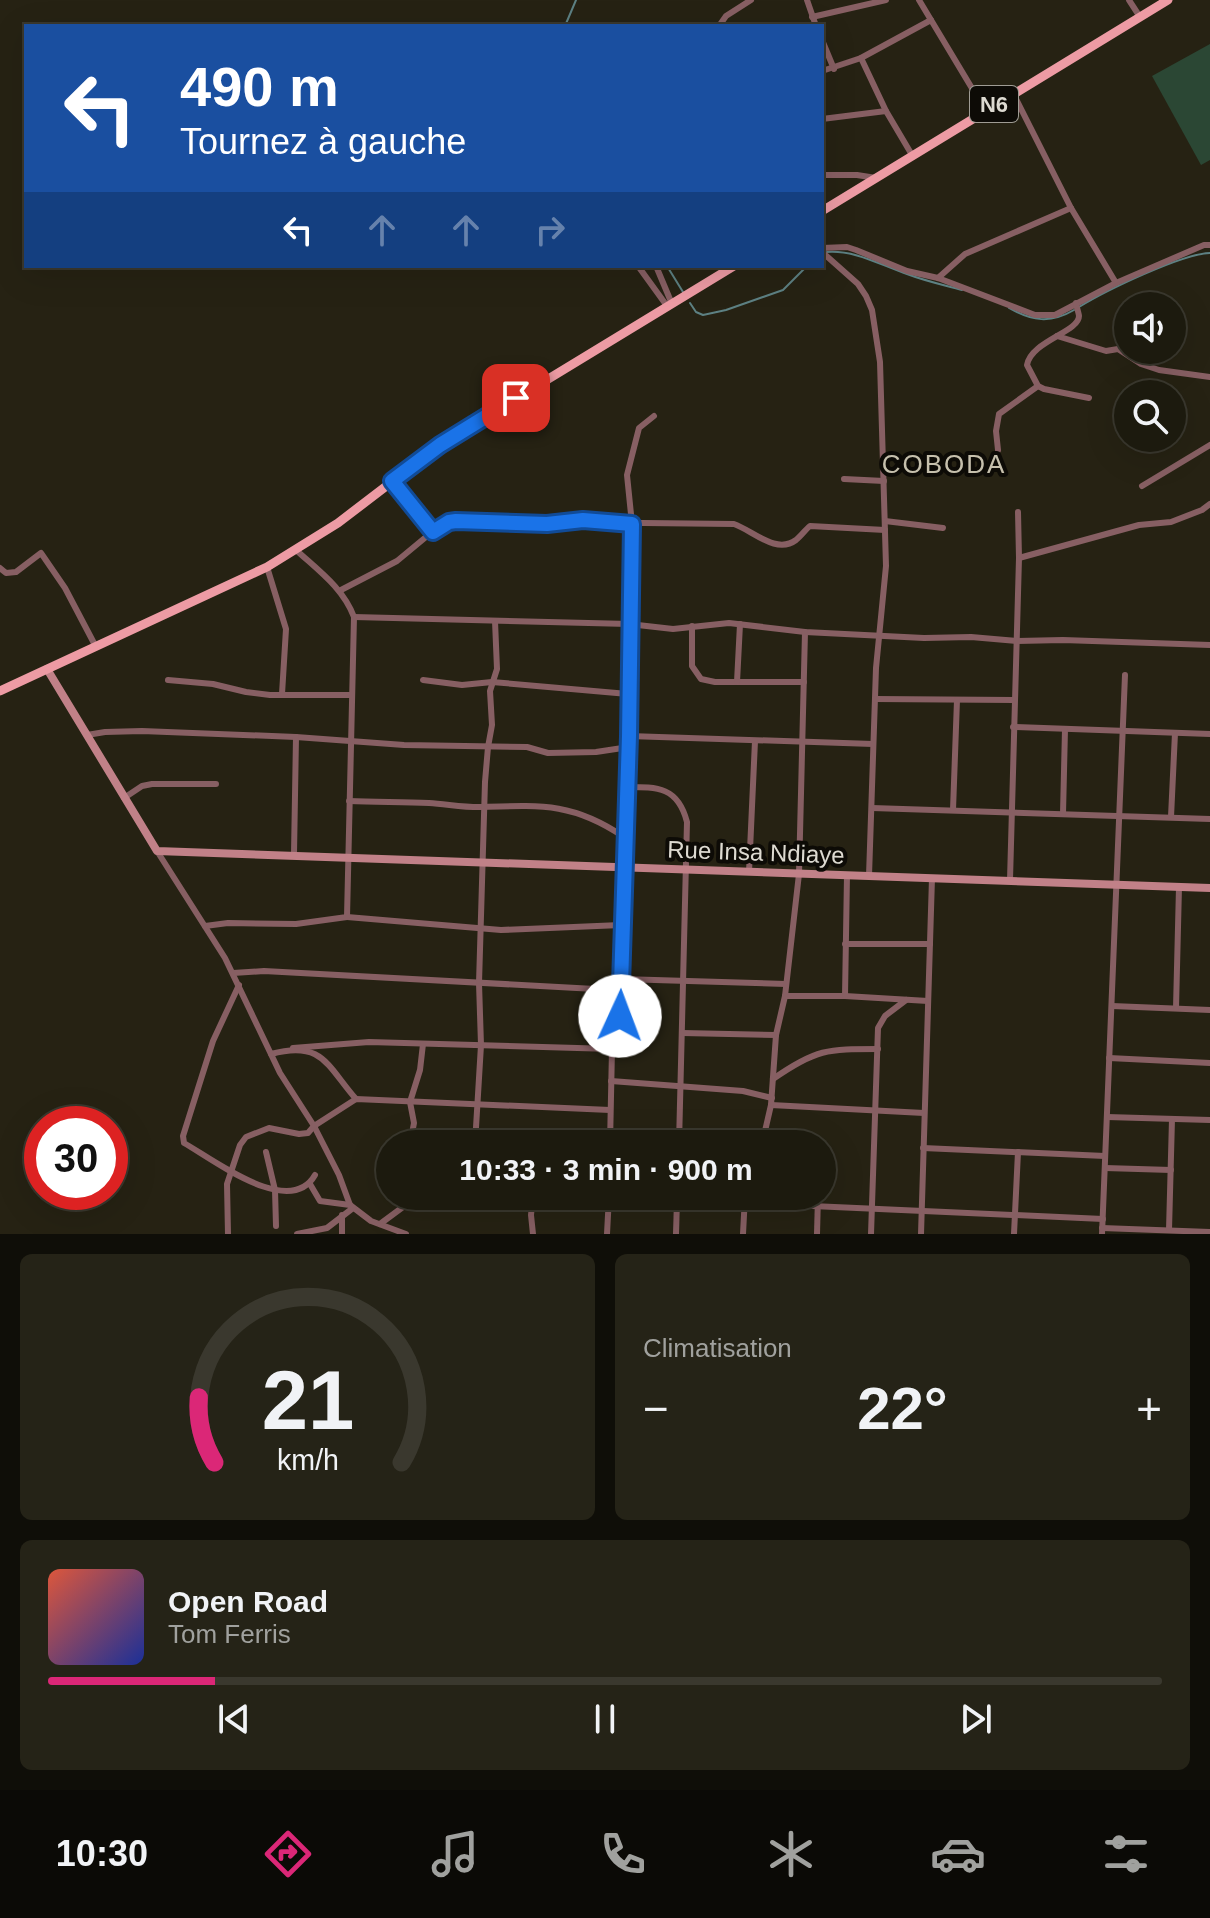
<!DOCTYPE html>
<html lang="fr">
<meta charset="utf-8">
<style>
body{margin:0;font-family:Helvetica,sans-serif;background:#252317;color:#f1f3f6;height:100vh;display:flex;flex-direction:column;font-size:30px;white-space:nowrap}
*{box-sizing:border-box;margin:0}
p{font-size:26px;color:#a0a19e}
.icon{flex:none;width:44px;height:44px;fill:none;stroke:currentColor;stroke-width:2;stroke-linecap:round;stroke-linejoin:round}
.map{position:relative;height:1234px;overflow:hidden}
.sheet{display:flex;flex-direction:column;gap:20px;padding:20px;background:#0f0e08;flex:1}
.sheet>*{flex:none}
.banner{position:absolute;left:24px;top:24px;width:800px;height:244px;border-radius:0px;box-shadow:0 8px 32px #0002,0 0 0 2px #3a382e;background:#1a4fa0;color:#fff;overflow:hidden}
.fabs{position:absolute;left:1114px;top:292px;display:grid;gap:16px}
.fabs a{display:grid;place-items:center;width:72px;height:72px;border-radius:50%;background:#1c1a0e;box-shadow:0 8px 32px #0002,0 0 0 2px #3a382e;font-size:40px}
.speed{position:absolute;left:24px;top:1106px;display:flex;gap:16px;font-size:40px;font-weight:700;text-align:center}
.speed>*{display:grid;place-content:center;width:104px;height:104px;border-radius:50%;background:#1c1a0e;box-shadow:0 8px 32px #0002,0 0 0 2px #3a382e;line-height:1}
.speed .limit{border:12px solid #d22;background:#fff;color:#111}
.pin{position:absolute;display:grid;place-items:center;width:68px;height:68px;color:#fff;margin:-34px;border-radius:16px;box-shadow:0 4px 12px #0006}
.me{position:absolute;width:88px;margin:-44px;rotate:2deg;stroke-linejoin:round;filter:drop-shadow(0 0 6px #0008)}
.turn{display:flex;align-items:center;gap:28px;height:168px;padding:0 24px;font-size:36px}
.turn .icon{width:104px;height:104px;stroke-width:2.5}
.turn b{display:block;font-size:56px;line-height:68px}
.lanes{display:flex;align-items:center;height:76px;padding:0 24px;background:#0003;justify-content:center;gap:40px;direction:ltr}
.lanes .off{opacity:.35}
.big{font-size:60px;font-weight:800;line-height:1.1}
.sheet .widget{flex:1;display:flex;flex-direction:column;justify-content:center;gap:12px;min-width:0;padding:0 28px;border-radius:12px;background:#252317}
.sheet .dial{align-items:center;gap:0}
.dial svg{height:208px;overflow:visible;fill:none;stroke:#3a382e;stroke-width:7;stroke-linecap:round;text-anchor:middle}
.dial text{fill:#f1f3f6;stroke:none}
.song{display:flex;align-items:center;gap:24px}
.cover{width:96px;height:96px;border-radius:12px;background:linear-gradient(135deg,hsl(10 70% 55%),hsl(230 70% 35%))}
.played{height:8px;border-radius:4px;background:linear-gradient(90deg,#db2777 15%,#3a382e 15%)}
.keys{display:flex;justify-content:space-around;direction:ltr}
.heat{display:flex;justify-content:space-between;align-items:center;font-size:44px;direction:ltr}
.sheet .tiles{flex:1;display:grid;gap:20px;grid-template-columns:1fr 1fr}
.widget:last-child{grid-column:span 2}
.trip{position:absolute;left:376px;top:1130px;width:460px;height:80px;border-radius:40px;background:#1c1a0e;box-shadow:0 8px 32px #0002,0 0 0 2px #3a382e;font-weight:800;line-height:80px;text-align:center}
.tabs{display:flex;height:128px;justify-content:space-around;align-items:center;background:#0b0a06;color:#a0a19e}
.tabs .icon{width:56px;height:56px}
.tabs .selected{color:#db2777}
.tabs b{font-size:36px;color:#f1f3f6}
.map>svg:first-child{display:block}
.green{fill:#2b4734}
.lines{fill:none;stroke-linecap:round;stroke-linejoin:round}
.stream{stroke:#5d8183;stroke-width:2}
.street{stroke:#875f63;stroke-width:6}
.secondary{stroke:#c18188;stroke-width:8}
.primary{stroke:#ed9ba4;stroke-width:9}
.route-casing{stroke:#114b97;stroke-width:20}
.route{stroke:#1a73e8;stroke-width:14}
.labels{text-anchor:middle;dominant-baseline:central;stroke-width:8;stroke-linejoin:round;paint-order:stroke}
.shield{fill:#0d0b06;stroke:#9f9c94;stroke-width:2}
.shield-label{font-size:22px;font-weight:bold;fill:#dddad1}
.street-label{font-size:24px;fill:#dddad1;stroke:#0d0b06}
.neighbourhood-label{font-size:26px;letter-spacing:2px;fill:#c6c0ad;stroke:#0d0b06}
</style>
<div class="map">
<svg width="1210" height="1234" viewBox="0 0 1210 1234">
<rect width="100%" height="100%" fill="#262213"/>
<!-- green -->
<polygon class="green" points="1210,44 1210,160 1201,165 1152,76"/>
<g class="lines">
<!-- stream -->
<g class="stream">
<polyline points="565,26 576,0"/>
<path d="M827 252C856 250 880 265 907 274 925 281 944 285 962 290"/>
<polyline points="667,266 683,292"/>
<polyline points="690,303 696,312 703,315 726,310 783,290 807,266"/>
<path d="M1079 307C1105 291 1181 254 1210 253"/>
<path d="M1009 308C1032 321 1050 324 1074 310"/>
</g>
<!-- street -->
<g class="street">
<polyline points="807,0 816,26"/>
<polyline points="919,0 985,110"/>
<polyline points="1129,0 1140,17"/>
<polyline points="812,17 886,0"/>
<polyline points="719,26 726,16 751,0"/>
<polyline points="822,40 834,69"/>
<polyline points="861,58 886,111 912,155"/>
<polyline points="822,71 861,58 931,20"/>
<polyline points="1013,93 1071,208 1116,283"/>
<polyline points="822,119 886,111"/>
<polyline points="822,175 857,175 876,178"/>
<polyline points="822,248 847,247 856,250 907,271 938,278 1035,315 1055,315 1116,283 1204,245 1210,245"/>
<polyline points="822,252 858,284 866,296 872,310 880,362 886,566 876,668 869,876"/>
<polyline points="638,266 667,306"/>
<polyline points="656,266 672,304"/>
<polyline points="938,278 965,254 1071,208"/>
<path d="M1076 303C1076 305 1079 314 1079 316 1079 332 1031 341 1027 365L1038 386 1044 389 1089 398"/>
<polyline points="1057,336 1106,351 1118,349 1141,364 1159,370 1210,377"/>
<polyline points="998,450 996,431 999,414 1038,386"/>
<polyline points="844,479 884,481"/>
<polyline points="392,481 433,532"/>
<polyline points="1142,486 1210,445"/>
<polyline points="1018,512 1019,558"/>
<polyline points="885,521 943,528"/>
<polyline points="267,567 286,629 282,694"/>
<polyline points="0,568 6,573 16,572 41,553 65,588 96,647"/>
<path d="M341 590 397 561 438 527 456 521 734 524C752 530 776 555 796 540 801 536 805 530 810 526L885 530"/>
<polyline points="354,617 629,624 673,629 729,623 805,632 924,638 971,637 1017,641 1063,640 1210,645"/>
<polyline points="692,626 692,666 701,679 715,682 804,682"/>
<polyline points="168,680 213,684 246,692 270,695 351,695"/>
<polyline points="423,680 462,685 492,682 628,694"/>
<polyline points="737,682 740,624"/>
<polyline points="875,699 1014,700"/>
<polyline points="1013,727 1210,734"/>
<polyline points="87,735 105,732 142,731 296,737 404,745 527,747 548,753 596,752 629,747"/>
<polyline points="629,736 873,744"/>
<path d="M627 787C658 787 678 787 687 822L679 1144"/>
<polyline points="124,798 142,786 152,784 216,784"/>
<path d="M349 801C376 802 402 802 429 803 447 804 466 808 484 807 542 805 574 803 624 837"/>
<polyline points="872,808 1210,819"/>
<polyline points="953,810 957,700"/>
<polyline points="1063,814 1065,729"/>
<polyline points="1171,817 1175,733"/>
<polyline points="157,851 225,958 280,1073 314,1126 339,1175 350,1205 371,1221 406,1234"/>
<polyline points="294,854 296,737"/>
<polyline points="749,872 755,741"/>
<polyline points="1010,880 1019,558 1139,525 1171,522 1202,510 1210,504"/>
<polyline points="347,917 501,930 621,925"/>
<path d="M205 926 228 923 296 924 347 917 354 617C343 588 319 571 296 550"/>
<polyline points="845,944 930,944"/>
<polyline points="233,973 264,971 595,989 604,988 621,979 786,984"/>
<path d="M239 985 213 1041 183 1136 184 1143C214 1160 290 1219 315 1175"/>
<polyline points="785,996 845,996 928,1001"/>
<polyline points="845,996 847,875"/>
<polyline points="1112,1006 1210,1010"/>
<polyline points="1176,1008 1179,887"/>
<polyline points="682,1033 776,1035"/>
<polyline points="293,1048 369,1042 612,1049"/>
<path d="M271 1054C323 1040 327 1066 356 1099"/>
<polyline points="1109,1058 1210,1063"/>
<path d="M773 1079C816 1049 827 1049 878 1049"/>
<polyline points="611,1081 743,1091 772,1098"/>
<polyline points="771,1105 924,1113"/>
<polyline points="1107,1117 1210,1120"/>
<polyline points="410,1144 414,1123 410,1102 420,1070 423,1044"/>
<polyline points="475,1144 481,1045 479,983 485,782 488,747 492,725 490,691 497,669 495,621"/>
<polyline points="610,1144 612,1049 621,1007 621,925 629,736 632,524 627,475 639,428 654,416"/>
<polyline points="762,1144 771,1105 776,1035 785,996 799,874 805,632"/>
<polyline points="923,1148 1105,1156"/>
<polyline points="266,1152 275,1190 276,1226"/>
<polyline points="1105,1168 1171,1170"/>
<polyline points="310,1184 320,1201 350,1205"/>
<polyline points="533,1196 531,1215 533,1234"/>
<polyline points="677,1200 1103,1219"/>
<polyline points="380,1224 407,1204 410,1196"/>
<polyline points="1102,1228 1210,1232"/>
<polyline points="1169,1230 1172,1119"/>
<polyline points="228,1234 227,1184 240,1145 246,1137 269,1128 299,1134 308,1133 314,1126 356,1099 610,1110"/>
<polyline points="297,1234 327,1228 353,1208"/>
<polyline points="342,1234 342,1215"/>
<polyline points="607,1234 609,1196"/>
<polyline points="676,1234 677,1200"/>
<polyline points="743,1234 745,1196"/>
<polyline points="817,1234 818,1196"/>
<polyline points="871,1234 878,1028 885,1016 906,1000"/>
<polyline points="921,1234 932,878"/>
<polyline points="1014,1234 1018,1152"/>
<polyline points="1102,1234 1125,675"/>
</g>
<!-- secondary -->
<polyline class="secondary" points="47,669 157,851 1210,888"/>
<!-- primary -->
<g class="primary">
<polyline points="822,211 1168,0"/>
<polyline points="0,691 267,567 338,523 440,445 734,266"/>
</g>
</g>
<g class="lines">
<defs>
<polyline id="route" points="516,398 440,445 392,481 433,532 449,522 456,521 547,524 583,520 632,524 629,736 620,1016"/>
</defs>
<!-- route casing -->
<use href="#route" class="route-casing"/>
<!-- route -->
<use href="#route" class="route"/>
</g>
<g class="labels">
<!-- shield labels -->
<rect class="shield" x="970" y="86" width="48" height="36" rx="6"/>
<g class="shield-label">
<text x="994" y="104">N6</text>
</g>
<!-- street labels -->
<g class="street-label">
<text transform="translate(756 852) rotate(2)">Rue Insa Ndiaye</text>
</g>
<!-- neighbourhood labels -->
<g class="neighbourhood-label">
<text x="944" y="464">COBODA</text>
</g>
</g>
</svg>
<div class="fabs">
<a><svg class="icon" aria-label="sound" viewBox="0 0 24 24"><path d="M4 9h4l5-4v14l-5-4H4zM17 9q2 3 0 6"/></svg></a>
<a><svg class="icon" aria-label="search" viewBox="0 0 24 24"><circle cx="10" cy="10" r="6"/><path d="M15 15l6 6"/></svg></a>
</div>
<div class="speed"><div class="limit">30</div></div>
<div class="pin" style="left:516px;top:398px;background:#d93025"><svg class="icon" aria-label="arrive" viewBox="0 0 24 24"><path d="M6 21V4h12l-3 4 3 4H6"/></svg></div>
<svg class="me" style="left:620px;top:1016px" viewBox="-20 -20 40 40"><circle r="19" fill="#fff"/><path d="M0-13L10 11 0 6-10 11z" fill="#1a73e8"/></svg>
<div class="trip">10:33 · 3 min · 900 m</div>
<div class="banner">
<div class="turn"><svg class="icon" aria-label="left" viewBox="0 0 24 24"><path d="M17 20v-9H6M10 6l-5 5 5 5"/></svg><div><b>490 m</b>Tournez à gauche</div></div>
<div class="lanes"><svg class="icon" aria-label="left" viewBox="0 0 24 24"><path d="M17 20v-9H6M10 6l-5 5 5 5"/></svg><svg class="icon off" aria-label="ahead" viewBox="0 0 24 24"><path d="M12 20V5M6 11l6-6 6 6"/></svg><svg class="icon off" aria-label="ahead" viewBox="0 0 24 24"><path d="M12 20V5M6 11l6-6 6 6"/></svg><svg class="icon off" aria-label="right" viewBox="0 0 24 24"><path d="M7 20v-9h11M14 6l5 5-5 5"/></svg></div>
</div>
</div>
<section class="sheet">
<div class="tiles">
<div class="widget dial"><svg viewBox="0 0 100 80">
<path d="M14 69A42 42 0 1 1 86 69"/>
<path d="M14 69A42 42 0 0 1 8 44" stroke="#db2777"/>
<text x="50" y="56" font-size="32" font-weight="700">21</text>
<text x="50" y="72" font-size="11">km/h</text>
</svg></div>
<div class="widget"><p>Climatisation</p>
<div class="heat"><a>−</a><b class="big">22°</b><a>+</a></div>
</div>
<div class="widget">
<div class="song"><i class="cover"></i><div><b>Open Road</b><p>Tom Ferris</p></div></div>
<div class="played"></div>
<div class="keys"><svg class="icon" aria-label="previous" viewBox="0 0 24 24"><path d="M18 5L8 12l10 7zM5 5v14"/></svg><svg class="icon" aria-label="pause" viewBox="0 0 24 24"><path d="M8 5v14M16 5v14"/></svg><svg class="icon" aria-label="next" viewBox="0 0 24 24"><path d="M6 5l10 7-10 7zM19 5v14"/></svg></div>
</div>
</div>
</section>
<nav class="tabs">
<b>10:30</b>
<svg class="icon selected" aria-label="directions" viewBox="0 0 24 24"><path d="M12 3l9 9-9 9-9-9zM9 14v-3h6M13 9l2 2-2 2"/></svg>
<svg class="icon" aria-label="music" viewBox="0 0 24 24"><path d="M9 18V5l10-2v13"/><circle cx="6" cy="18" r="3"/><circle cx="16" cy="16" r="3"/></svg>
<svg class="icon" aria-label="phone" viewBox="0 0 24 24"><path d="M5 4h4l2 5-3 2q2 4 5 5l2-3 5 2v4C11 20 4 13 5 4z"/></svg>
<svg class="icon" aria-label="climate" viewBox="0 0 24 24"><path d="M12 3v18M4 7l16 10M4 17L20 7"/></svg>
<svg class="icon" aria-label="car" viewBox="0 0 24 24"><path d="M5 17H2v-5l4-1 3-4h7l3 4 3 1v5h-3M9 17h6M6 11h13"/><circle cx="7" cy="17" r="2"/><circle cx="17" cy="17" r="2"/></svg>
<svg class="icon" aria-label="filters" viewBox="0 0 24 24"><path d="M4 7h16M4 17h16"/><circle cx="9" cy="7" r="2"/><circle cx="15" cy="17" r="2"/></svg>
</nav>
